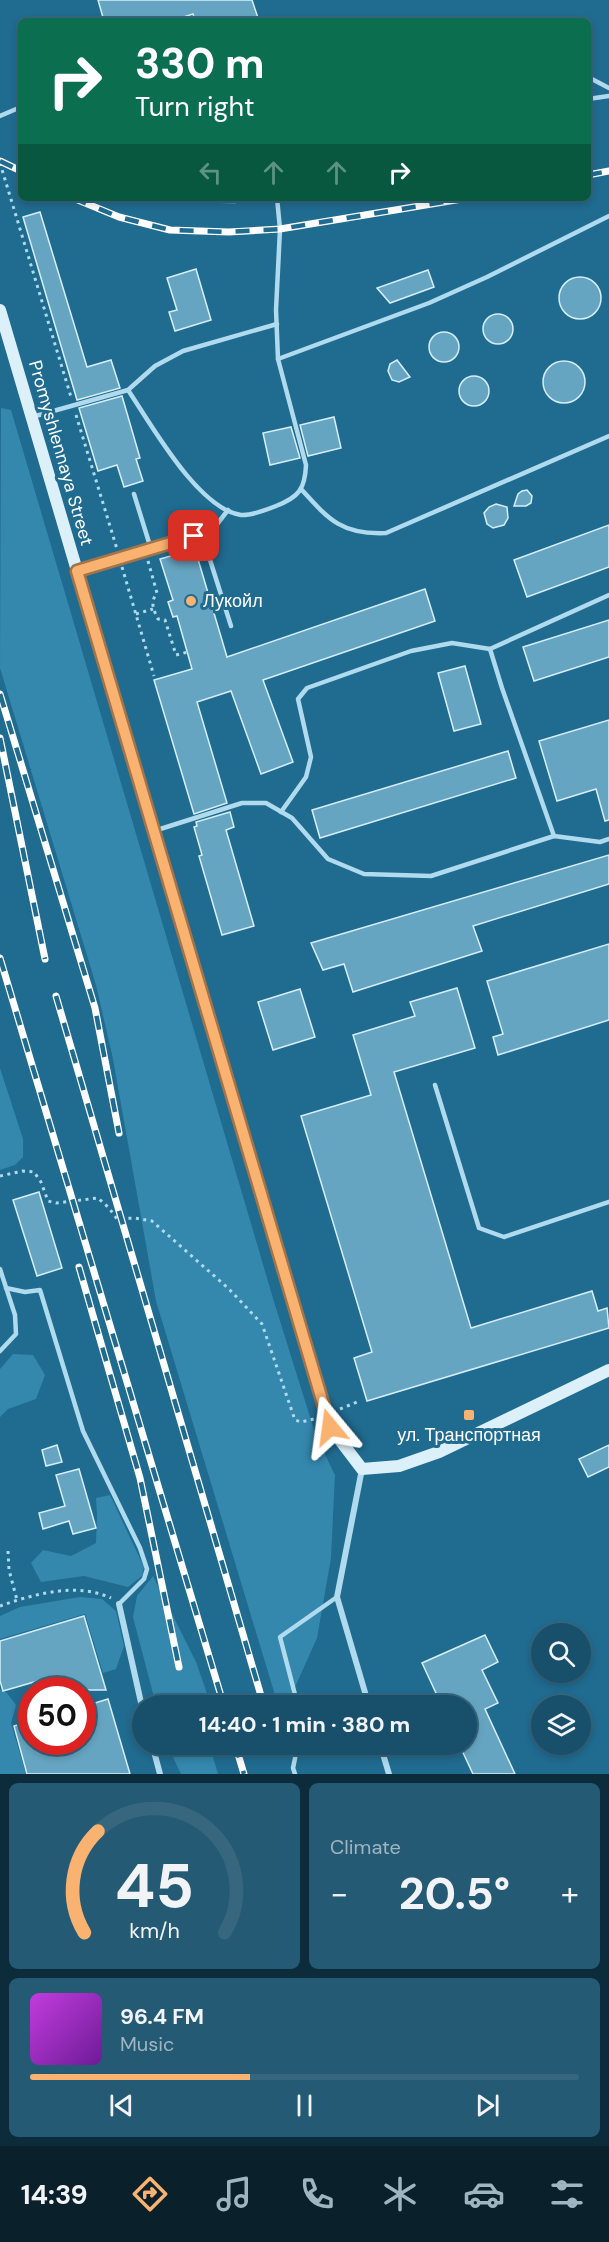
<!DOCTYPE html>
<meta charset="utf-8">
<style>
body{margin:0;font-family:"DM Sans",sans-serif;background:#255a74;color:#f1f3f6;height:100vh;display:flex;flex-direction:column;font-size:22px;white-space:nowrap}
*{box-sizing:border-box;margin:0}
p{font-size:20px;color:#9fb5c2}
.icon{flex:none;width:33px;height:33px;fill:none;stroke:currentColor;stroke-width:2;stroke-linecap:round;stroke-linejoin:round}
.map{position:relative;height:1774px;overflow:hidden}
.panel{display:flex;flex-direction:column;gap:9px;padding:9px;background:#0d2c3b;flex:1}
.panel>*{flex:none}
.banner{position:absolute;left:18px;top:18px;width:573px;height:183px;border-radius:9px;box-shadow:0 3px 9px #0003,0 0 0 2px #36677f;background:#0b6e4f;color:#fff;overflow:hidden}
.tools{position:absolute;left:531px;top:1623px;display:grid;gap:12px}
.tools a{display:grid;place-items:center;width:60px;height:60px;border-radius:50%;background:#18506c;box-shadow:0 3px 9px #0003,0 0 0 2px #36677f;font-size:30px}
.speed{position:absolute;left:18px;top:1677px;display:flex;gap:12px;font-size:30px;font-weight:700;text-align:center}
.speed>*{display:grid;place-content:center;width:78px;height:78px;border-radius:50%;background:#18506c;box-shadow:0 3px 9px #0003,0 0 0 2px #36677f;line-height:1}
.speed .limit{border:9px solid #d22;background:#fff;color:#111}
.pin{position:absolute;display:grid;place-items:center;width:51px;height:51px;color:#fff;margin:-26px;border-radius:12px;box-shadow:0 3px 9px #0006}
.me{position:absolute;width:66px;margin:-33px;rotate:344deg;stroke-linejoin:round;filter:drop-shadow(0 0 4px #0008)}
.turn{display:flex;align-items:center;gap:21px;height:126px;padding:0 18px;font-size:27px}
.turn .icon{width:78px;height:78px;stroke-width:2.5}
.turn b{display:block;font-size:42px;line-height:51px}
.lanes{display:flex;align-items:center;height:57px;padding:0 18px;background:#0003;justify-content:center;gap:30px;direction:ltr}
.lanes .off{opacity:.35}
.big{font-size:45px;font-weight:700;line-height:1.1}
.panel .tile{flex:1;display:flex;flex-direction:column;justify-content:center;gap:9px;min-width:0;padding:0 21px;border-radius:9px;background:#255a74}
.panel .dial{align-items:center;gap:0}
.dial svg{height:156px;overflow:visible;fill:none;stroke:#36677f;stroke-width:7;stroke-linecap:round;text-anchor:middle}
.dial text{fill:#f1f3f6;stroke:none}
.song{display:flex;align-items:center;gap:18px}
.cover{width:72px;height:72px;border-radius:9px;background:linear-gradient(135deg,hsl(290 70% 55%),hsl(280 70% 35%))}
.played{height:6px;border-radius:3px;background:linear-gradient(90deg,#fab271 40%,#36677f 40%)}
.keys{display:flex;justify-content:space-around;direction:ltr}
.heat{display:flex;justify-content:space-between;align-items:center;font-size:33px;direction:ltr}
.panel .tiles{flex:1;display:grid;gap:9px;grid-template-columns:1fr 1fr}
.tile:last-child{grid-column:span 2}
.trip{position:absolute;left:132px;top:1695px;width:345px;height:60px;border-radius:30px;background:#18506c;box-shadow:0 3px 9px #0003,0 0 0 2px #36677f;font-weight:700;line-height:60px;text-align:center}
.tab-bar{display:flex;height:96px;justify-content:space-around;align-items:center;background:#0a202b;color:#9fb5c2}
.tab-bar .icon{width:42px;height:42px}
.tab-bar .selected{color:#fab271}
.tab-bar b{font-size:27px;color:#f1f3f6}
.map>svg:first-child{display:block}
.green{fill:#3487ad}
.building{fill:#66a5c2;stroke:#d5eef9;stroke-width:1.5}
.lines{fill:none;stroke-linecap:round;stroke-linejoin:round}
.path{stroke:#b0daed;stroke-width:3;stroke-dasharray:3 4.5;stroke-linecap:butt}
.service{stroke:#b0daed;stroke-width:4.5}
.minor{stroke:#b0daed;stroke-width:6}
.secondary{stroke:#dcf0fa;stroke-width:12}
.rail-casing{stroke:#fff;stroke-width:7}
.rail{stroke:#206b90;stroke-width:4.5;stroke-dasharray:14;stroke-linecap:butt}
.route-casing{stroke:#a27449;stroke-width:15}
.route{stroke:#fab271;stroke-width:10}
.poi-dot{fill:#fab271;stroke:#206b90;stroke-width:2}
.labels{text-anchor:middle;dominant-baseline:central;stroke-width:6;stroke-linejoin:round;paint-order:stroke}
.street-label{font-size:18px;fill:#fff;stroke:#206b90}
.poi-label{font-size:18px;fill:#fff;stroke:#206b90;text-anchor:start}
</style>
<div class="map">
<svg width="609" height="1774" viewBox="0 0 609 1774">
<rect width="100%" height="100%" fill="#206b90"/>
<!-- green -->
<g class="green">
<polygon points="1,408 11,410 275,1305 316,1436 335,1475 331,1558 317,1638 287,1705 278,1705 156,1301 113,1059 96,985 0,668"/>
<polygon points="0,1068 23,1139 23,1157 15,1165 0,1170"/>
<polygon points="13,1354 33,1355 45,1375 36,1399 8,1409 0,1417 0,1369"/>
<polygon points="110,1495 144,1567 142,1576 128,1587 84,1576 41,1582 31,1563 43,1550 71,1556 96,1543 97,1515 96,1498"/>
<polygon points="153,1576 196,1662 211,1705 156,1705 133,1617 137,1596"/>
<polygon points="80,1597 102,1599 116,1611 124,1646 116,1669 103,1673 85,1614 0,1639 0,1616 20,1607"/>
<polygon points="0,1689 7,1693 16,1705 11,1723 26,1774 0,1774"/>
<polygon points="167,1745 212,1745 211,1750 218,1774 181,1774"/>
</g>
<!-- building -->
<g class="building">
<polygon points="98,0 252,0 259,21 195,21 193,14 171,21 104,21"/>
<polygon points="40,212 87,367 111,360 120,388 77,400 23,217"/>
<polygon points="196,269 211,320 175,331 169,312 177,310 167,278"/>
<polygon points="428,270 434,287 390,303 377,288"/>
<circle cx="580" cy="298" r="21"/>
<circle cx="498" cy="329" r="15"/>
<circle cx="444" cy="347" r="15"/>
<polygon points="397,360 410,377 399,382 392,380 388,371 390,364"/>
<circle cx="564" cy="382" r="21"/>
<circle cx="474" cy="391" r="15"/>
<polygon points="122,396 140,458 136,459 143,481 124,487 117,465 98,471 79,408"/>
<polygon points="334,417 341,448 308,456 300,425"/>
<polygon points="291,427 300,458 270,465 263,433"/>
<polygon points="527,490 532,496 531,503 526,506 514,506 518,494 522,491"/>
<polygon points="496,504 507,507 508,518 504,525 493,528 487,524 484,513 489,507"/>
<polygon points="609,525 609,567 527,597 514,560"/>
<polygon points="195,549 227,657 425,589 435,621 263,680 293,762 261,774 231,691 197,702 227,803 194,814 154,680 192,669 177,616 173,617 168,602 173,600 160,559"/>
<polygon points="609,620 609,657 534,681 523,647"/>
<polygon points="465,666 481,724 454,731 438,673"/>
<polygon points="609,720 609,820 605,821 596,789 557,801 539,741"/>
<polygon points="508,751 516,778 320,838 312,810"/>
<polygon points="230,812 234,827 226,830 254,926 222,935 199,856 202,855 194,827 197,826 196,822"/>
<polygon points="609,855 609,884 473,926 482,951 353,992 344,964 323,970 311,943"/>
<polygon points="609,944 609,1020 498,1055 493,1037 503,1034 487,981"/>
<polygon points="457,988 475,1048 394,1072 471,1328 592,1291 598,1311 607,1308 609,1328 367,1401 354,1358 372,1352 301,1116 371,1095 353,1035 415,1016 410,1002"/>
<polygon points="300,989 315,1037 273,1050 258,1002"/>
<polygon points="39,1192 62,1268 37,1276 13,1200"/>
<polygon points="57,1445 62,1462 46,1466 42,1450"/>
<polygon points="609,1445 609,1467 588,1477 579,1459"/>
<polygon points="79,1469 96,1528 73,1534 69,1521 43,1529 39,1513 65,1506 56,1475"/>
<polygon points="84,1616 106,1690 51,1690 48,1678 3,1691 0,1681 0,1641"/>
<polygon points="485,1635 498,1662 482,1670 498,1703 485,1709 515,1774 473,1774 459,1744 466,1744 466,1706 442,1706 422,1663"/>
<polygon points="108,1699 130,1774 27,1774 14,1726 32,1721 32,1742 82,1742 82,1707"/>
</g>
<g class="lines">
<!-- path -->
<g class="path">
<polyline points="0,163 71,397"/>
<polyline points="76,415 117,549"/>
<path d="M148 561 157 593C150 602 153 609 158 619L165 620 176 655 188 652"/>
<polyline points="122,567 154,676"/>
<polyline points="136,614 153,609"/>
<polyline points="0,1176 23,1171 34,1172 41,1182 48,1201 56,1203 98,1198 109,1208 117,1219 135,1218 152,1221 229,1289 262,1324 295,1420 301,1422 314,1419"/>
<polyline points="340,1409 357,1402"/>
<polyline points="8,1551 9,1570 17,1600"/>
<path d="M0 1606C34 1594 76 1582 111 1598"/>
</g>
<!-- service -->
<g class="service">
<polyline points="588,77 609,88"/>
<polyline points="588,99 609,96"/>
<polyline points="0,116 21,107"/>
<polyline points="164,198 171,200 235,201 255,198"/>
<polyline points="278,359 429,303 487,277 609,216"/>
<path d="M128 390C151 424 198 509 241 515 251 516 266 510 276 506 299 497 305 489 306 465L278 359 276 310 280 229 277 198"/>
<polyline points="32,417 128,390 155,366 183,351 277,324"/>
<path d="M301 489C329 520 342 535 386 533L609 436"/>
<polyline points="134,494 151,549"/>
<polyline points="228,510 204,541 231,626"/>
<polyline points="77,571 213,530"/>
<polyline points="490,649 502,688 554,836"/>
<polyline points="281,812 306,777 311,757 298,699 307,688 411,651 452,643 490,649 609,595"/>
<polyline points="154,831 242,803 266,803 292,818 328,859 364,874 431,876 554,836 600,842 609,839"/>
<polyline points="435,1085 479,1228 504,1237 609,1202"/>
<polyline points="0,1269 15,1315 16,1334 0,1351"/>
<polyline points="6,1288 25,1292 40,1290 83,1431 140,1548 147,1569 144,1579 119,1604"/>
<polyline points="298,1706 280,1637 337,1597"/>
<polyline points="295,1774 293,1768 298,1744"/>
</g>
<!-- minor -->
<g class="minor">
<polyline points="362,1469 337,1597 369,1706"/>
<polyline points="119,1604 142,1707"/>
<polyline points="152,1744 160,1774"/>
<polyline points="380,1744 389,1774"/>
</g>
<!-- secondary -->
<polyline class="secondary" points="0,310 330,1427 362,1469 399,1466 439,1452 609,1370"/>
<defs>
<g id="rail">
<polyline points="0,161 21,171"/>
<polyline points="588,175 609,171"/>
<polyline points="73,198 119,217 170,230 229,232 280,229 468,198"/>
<polyline points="0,694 95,1008 119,1133"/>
<polyline points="0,738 45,959"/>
<polyline points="0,958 224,1706"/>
<polyline points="56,996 264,1706"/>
<polyline points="79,1267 140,1478 179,1667"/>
<polyline points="235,1744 244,1774"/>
</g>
</defs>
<!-- rail casing -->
<use href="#rail" class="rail-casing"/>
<!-- rail -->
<use href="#rail" class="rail"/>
</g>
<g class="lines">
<defs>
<polyline id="route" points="194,536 77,571 330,1427"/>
</defs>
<!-- route casing -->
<use href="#route" class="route-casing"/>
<!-- route -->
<use href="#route" class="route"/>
</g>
<!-- markers -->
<g class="poi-dot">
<circle cx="191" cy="601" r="6"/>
<rect x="463" y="1409" width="12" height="12" rx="3"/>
</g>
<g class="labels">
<!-- street labels -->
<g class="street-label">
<text transform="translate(61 453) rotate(74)">Promyshlennaya Street</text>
</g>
<!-- poi labels -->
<g class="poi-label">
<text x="203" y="601">Лукойл</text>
<text x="469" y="1435" text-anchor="middle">ул. Транспортная</text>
</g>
</g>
</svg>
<div class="tools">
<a><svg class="icon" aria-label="search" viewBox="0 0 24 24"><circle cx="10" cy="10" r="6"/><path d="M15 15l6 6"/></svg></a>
<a><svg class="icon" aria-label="layers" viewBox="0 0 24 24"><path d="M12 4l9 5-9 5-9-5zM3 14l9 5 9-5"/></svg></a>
</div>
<div class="speed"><div class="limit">50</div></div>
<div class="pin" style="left:194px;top:536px;background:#d93025"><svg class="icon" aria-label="arrive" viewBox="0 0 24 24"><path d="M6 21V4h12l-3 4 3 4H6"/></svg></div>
<svg class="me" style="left:330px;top:1427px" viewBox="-20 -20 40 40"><path d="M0-17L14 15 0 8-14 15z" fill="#fab271" stroke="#fff" stroke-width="4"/></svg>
<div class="trip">14:40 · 1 min · 380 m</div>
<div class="banner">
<div class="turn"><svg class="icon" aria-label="right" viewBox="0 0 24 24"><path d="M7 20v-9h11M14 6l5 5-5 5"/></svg><div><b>330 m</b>Turn right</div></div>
<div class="lanes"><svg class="icon off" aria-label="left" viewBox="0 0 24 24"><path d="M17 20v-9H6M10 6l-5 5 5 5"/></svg><svg class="icon off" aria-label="ahead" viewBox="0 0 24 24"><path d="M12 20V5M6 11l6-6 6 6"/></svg><svg class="icon off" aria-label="ahead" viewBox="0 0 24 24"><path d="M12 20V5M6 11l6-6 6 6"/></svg><svg class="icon" aria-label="right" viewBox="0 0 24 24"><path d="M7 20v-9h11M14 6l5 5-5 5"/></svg></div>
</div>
</div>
<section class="panel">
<div class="tiles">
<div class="tile dial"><svg viewBox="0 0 100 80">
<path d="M14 69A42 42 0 1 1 86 69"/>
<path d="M14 69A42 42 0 0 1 21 17" stroke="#fab271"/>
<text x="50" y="56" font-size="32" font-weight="700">45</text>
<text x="50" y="72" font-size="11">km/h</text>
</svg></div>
<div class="tile"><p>Climate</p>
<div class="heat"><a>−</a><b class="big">20.5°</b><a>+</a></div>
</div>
<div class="tile">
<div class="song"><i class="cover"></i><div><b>96.4 FM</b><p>Music</p></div></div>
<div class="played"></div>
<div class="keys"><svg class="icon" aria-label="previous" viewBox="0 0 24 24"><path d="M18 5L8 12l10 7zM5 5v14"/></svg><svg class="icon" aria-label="pause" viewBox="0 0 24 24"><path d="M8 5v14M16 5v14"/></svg><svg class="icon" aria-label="next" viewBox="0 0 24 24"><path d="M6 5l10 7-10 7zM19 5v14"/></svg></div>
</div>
</div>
</section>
<nav class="tab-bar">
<b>14:39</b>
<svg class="icon selected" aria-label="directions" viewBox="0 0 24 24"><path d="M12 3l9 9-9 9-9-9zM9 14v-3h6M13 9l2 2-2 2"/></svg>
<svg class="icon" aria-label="music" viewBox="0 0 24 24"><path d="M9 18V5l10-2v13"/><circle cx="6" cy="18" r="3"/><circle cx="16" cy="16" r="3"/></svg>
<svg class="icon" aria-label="phone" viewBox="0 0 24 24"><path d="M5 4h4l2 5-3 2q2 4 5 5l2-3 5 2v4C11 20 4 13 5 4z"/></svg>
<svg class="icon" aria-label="climate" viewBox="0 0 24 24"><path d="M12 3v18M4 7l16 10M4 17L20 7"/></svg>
<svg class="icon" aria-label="car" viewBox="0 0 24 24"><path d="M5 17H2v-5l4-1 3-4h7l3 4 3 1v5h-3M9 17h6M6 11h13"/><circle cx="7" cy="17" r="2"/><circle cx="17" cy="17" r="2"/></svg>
<svg class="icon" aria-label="filters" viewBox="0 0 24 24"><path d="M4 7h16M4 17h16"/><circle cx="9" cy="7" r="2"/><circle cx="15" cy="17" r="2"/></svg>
</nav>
